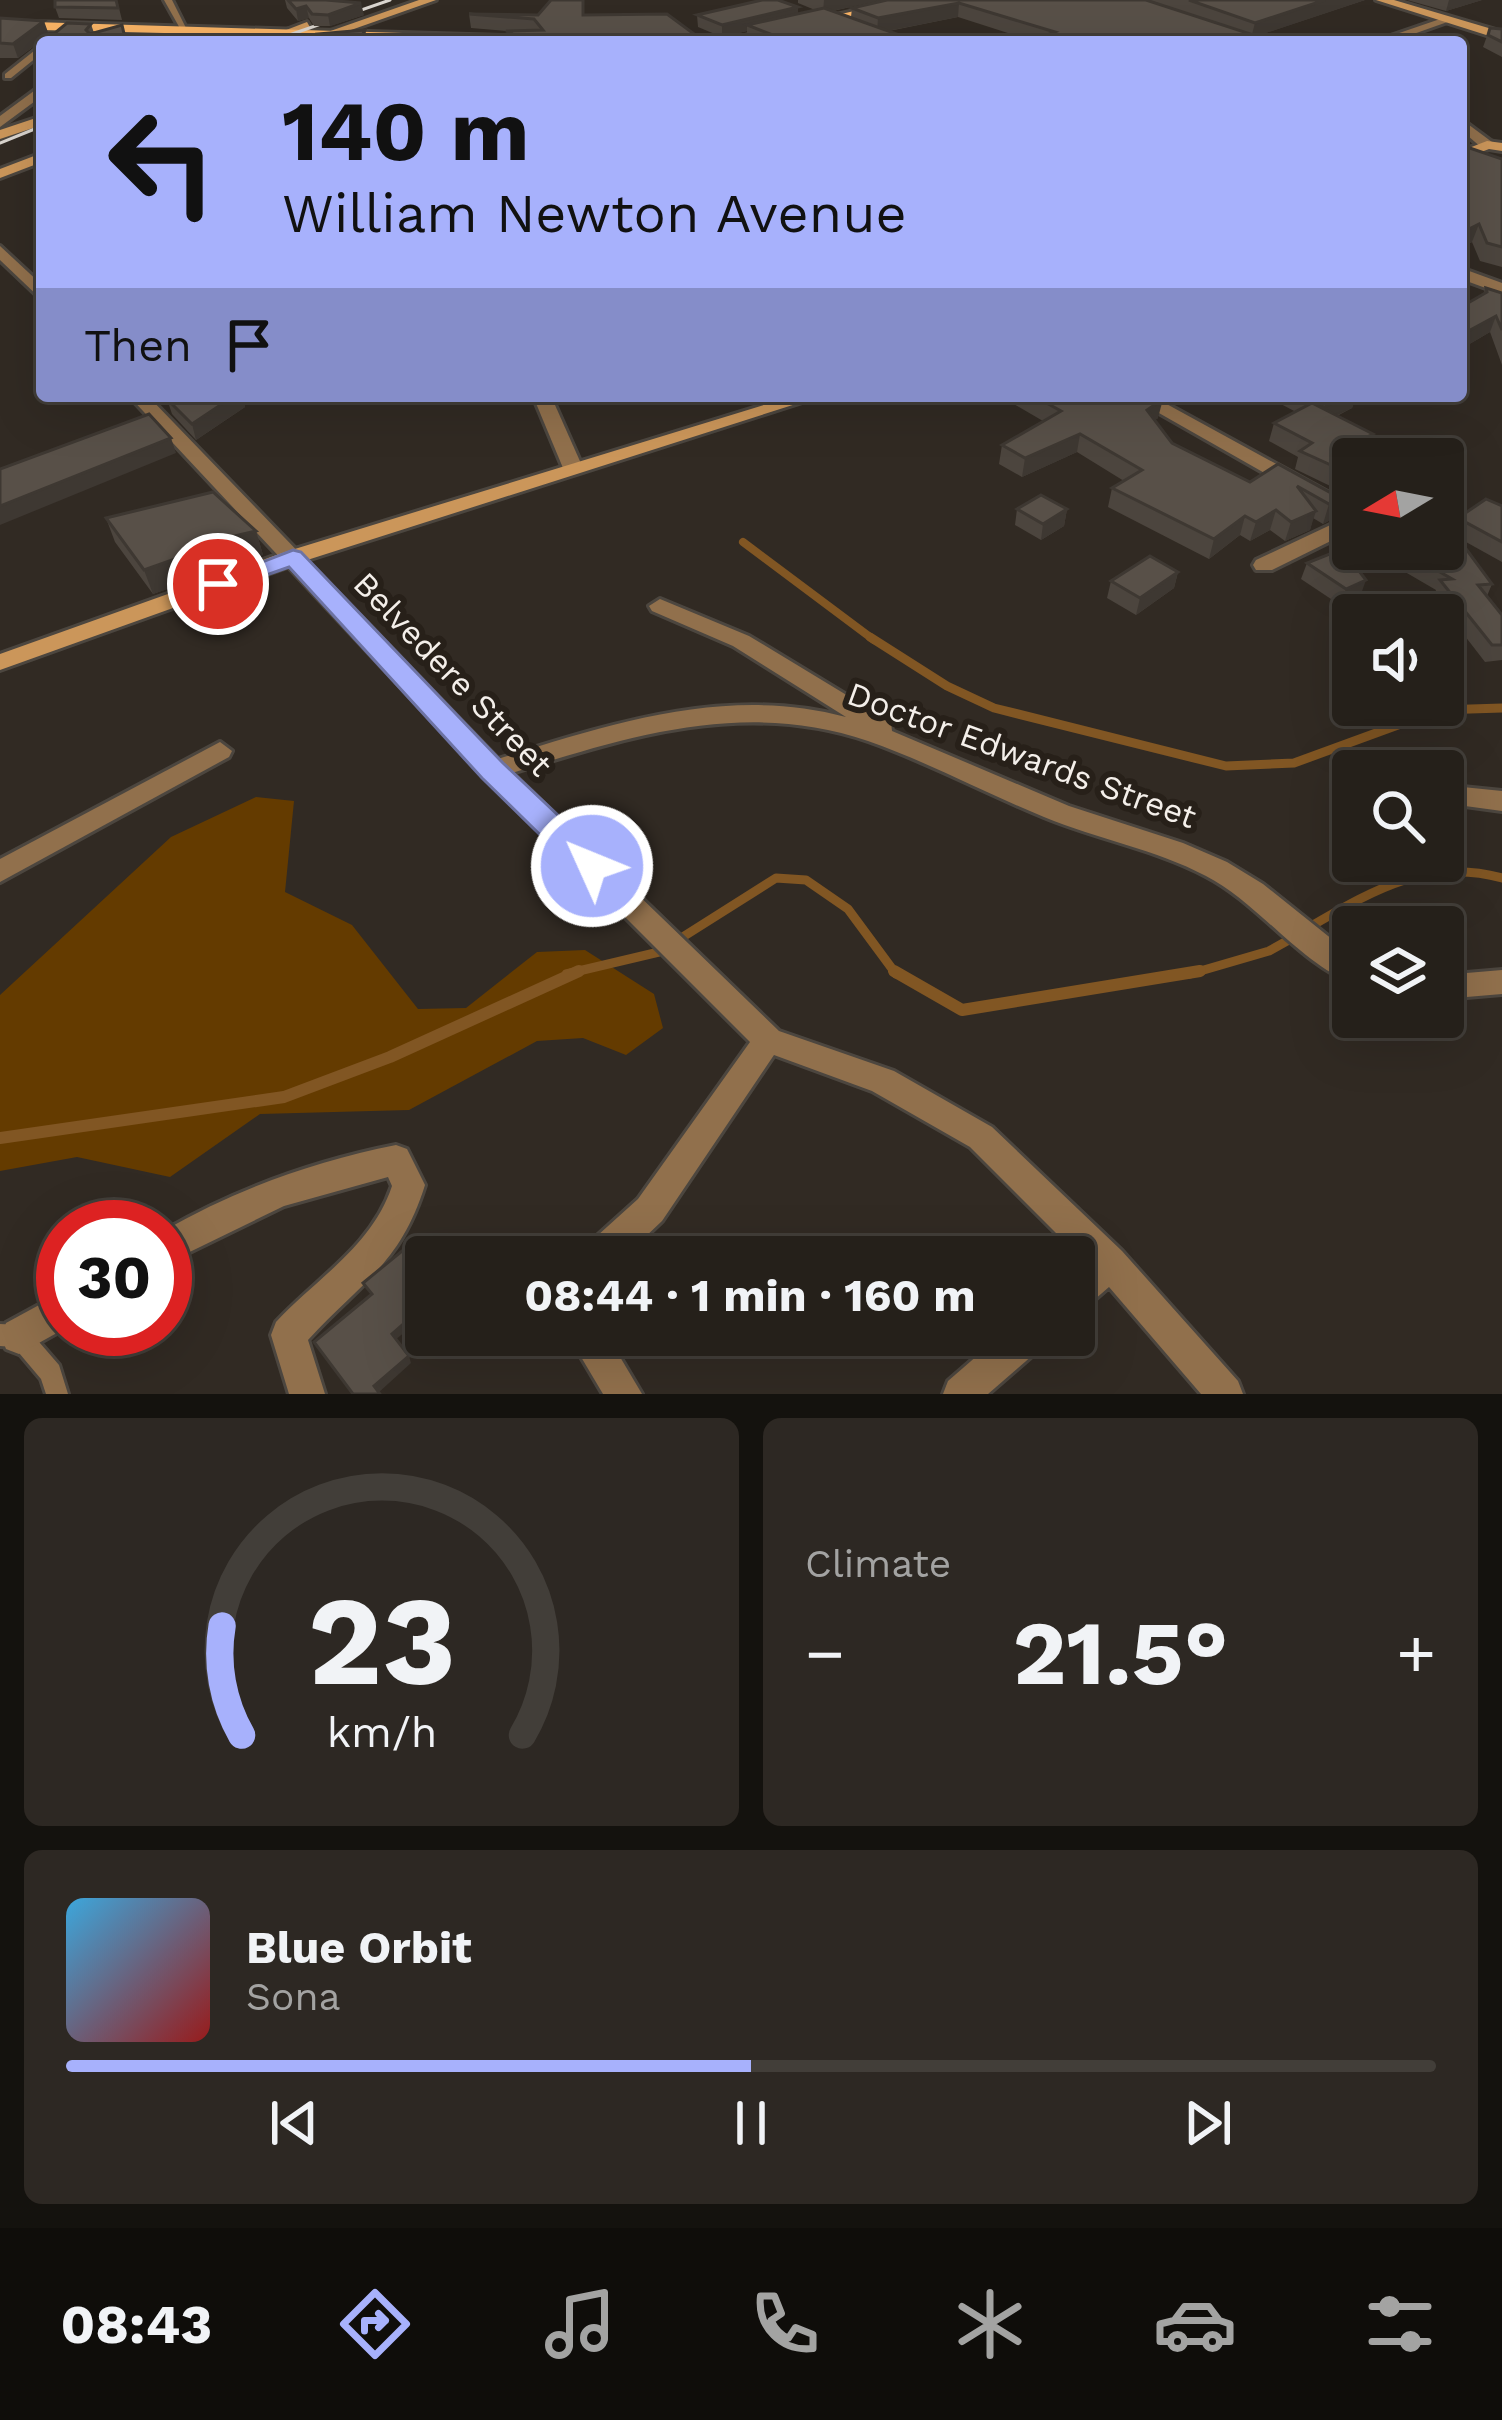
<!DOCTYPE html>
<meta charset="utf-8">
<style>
body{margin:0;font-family:"Work Sans",sans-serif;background:#2d2823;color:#f1f3f6;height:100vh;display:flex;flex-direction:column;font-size:45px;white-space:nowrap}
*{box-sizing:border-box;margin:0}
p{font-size:39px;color:#a3a3a2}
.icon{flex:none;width:66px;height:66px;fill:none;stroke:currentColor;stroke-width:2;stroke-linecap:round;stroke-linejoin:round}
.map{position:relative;height:1394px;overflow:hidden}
.side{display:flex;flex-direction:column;gap:24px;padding:24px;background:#14120e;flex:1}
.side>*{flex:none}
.guide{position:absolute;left:36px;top:36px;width:1431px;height:366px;border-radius:12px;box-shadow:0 12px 48px #0002,0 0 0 3px #423e39;background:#a7b1fc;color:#111;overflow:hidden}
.needle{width:78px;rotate:260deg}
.controls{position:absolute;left:1332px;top:438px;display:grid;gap:24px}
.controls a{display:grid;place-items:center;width:132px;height:132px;border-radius:12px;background:#25201a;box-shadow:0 12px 48px #0002,0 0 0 3px #423e39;font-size:60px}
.speed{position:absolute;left:36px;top:1200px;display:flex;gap:24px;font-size:60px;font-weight:700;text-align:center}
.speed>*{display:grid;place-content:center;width:156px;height:156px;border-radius:50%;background:#25201a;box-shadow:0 12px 48px #0002,0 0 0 3px #423e39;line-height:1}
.speed .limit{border:18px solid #d22;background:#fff;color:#111}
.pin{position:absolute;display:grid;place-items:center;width:102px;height:102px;color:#fff;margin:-51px;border:6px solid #fff;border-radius:50%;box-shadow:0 3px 12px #0007}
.me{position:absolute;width:132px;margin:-66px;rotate:314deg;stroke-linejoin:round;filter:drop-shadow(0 0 9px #0008)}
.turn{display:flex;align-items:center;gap:42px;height:252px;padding:0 48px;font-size:54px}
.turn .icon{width:156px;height:156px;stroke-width:2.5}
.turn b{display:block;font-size:84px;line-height:102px}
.then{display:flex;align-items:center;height:114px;padding:0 48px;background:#0003;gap:24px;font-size:45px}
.big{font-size:90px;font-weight:700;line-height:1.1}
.side .widget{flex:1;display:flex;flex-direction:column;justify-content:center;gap:18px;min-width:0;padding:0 42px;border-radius:18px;background:#2d2823}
.side .dial{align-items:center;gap:0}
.dial svg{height:312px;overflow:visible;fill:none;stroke:#423e39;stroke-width:7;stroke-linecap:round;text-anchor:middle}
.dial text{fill:#f1f3f6;stroke:none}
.song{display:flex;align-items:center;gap:36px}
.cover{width:144px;height:144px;border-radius:18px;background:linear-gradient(135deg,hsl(200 70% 55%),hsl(0 70% 35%))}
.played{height:12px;border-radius:6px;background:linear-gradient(90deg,#a7b1fc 50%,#423e39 50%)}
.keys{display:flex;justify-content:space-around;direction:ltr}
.heat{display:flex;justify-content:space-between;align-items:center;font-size:66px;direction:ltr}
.side .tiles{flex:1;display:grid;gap:24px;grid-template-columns:1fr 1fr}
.widget:last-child{grid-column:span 2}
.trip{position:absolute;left:405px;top:1236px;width:690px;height:120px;border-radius:12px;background:#25201a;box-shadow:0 12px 48px #0002,0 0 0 3px #423e39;font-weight:700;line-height:120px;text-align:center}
.dock{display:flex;height:192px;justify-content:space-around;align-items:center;background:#0f0d0a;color:#a3a3a2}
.dock .icon{width:84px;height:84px}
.dock .current{color:#a7b1fc}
.dock b{font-size:54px;color:#f1f3f6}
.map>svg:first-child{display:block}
.green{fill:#643b00}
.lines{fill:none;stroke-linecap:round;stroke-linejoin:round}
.stream-far2{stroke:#815623;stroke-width:8}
.stream-far1{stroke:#815623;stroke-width:9}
.stream{stroke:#815623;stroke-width:12}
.lane-casing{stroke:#4c463f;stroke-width:6}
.street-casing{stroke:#4c463f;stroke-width:6}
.secondary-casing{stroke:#4c463f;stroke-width:6}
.primary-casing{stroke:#4c463f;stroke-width:6}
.lane{fill:#91704c;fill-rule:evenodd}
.street{fill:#91704c;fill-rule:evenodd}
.secondary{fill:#cb965a;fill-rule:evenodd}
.primary{fill:#f8b365;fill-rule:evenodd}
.tram{stroke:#d9d4ce;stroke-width:3}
.wall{fill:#4c453e}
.shaded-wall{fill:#3e3832}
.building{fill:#585048;stroke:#3e3832;stroke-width:3}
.route{fill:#a7b1fc;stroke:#6d73a4;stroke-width:3}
.labels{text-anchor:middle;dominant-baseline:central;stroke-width:12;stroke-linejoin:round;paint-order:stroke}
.street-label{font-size:33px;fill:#f4efea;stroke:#272019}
</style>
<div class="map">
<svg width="1502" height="1394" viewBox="0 0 1502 1394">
<rect width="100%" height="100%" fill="#312a23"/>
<!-- green -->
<polygon class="green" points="256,797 294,801 285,892 352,925 418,1009 466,1008 537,952 585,950 654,994 663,1028 626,1055 583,1038 537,1041 409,1110 260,1114 170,1177 77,1157 0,1171 0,995 171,837"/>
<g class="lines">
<!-- stream-far2 -->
<polyline class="stream-far2" points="743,542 874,640"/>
<!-- stream-far1 -->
<g class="stream-far1">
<polyline points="870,637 947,686 994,708 1226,766 1294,763 1439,710 1502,708"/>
<path d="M1308 928C1372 891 1427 857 1502 878"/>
<polyline points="566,974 659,952 776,878 806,880 848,909 896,974"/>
<polyline points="1190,974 1269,951 1294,937"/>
</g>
<!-- stream -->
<g class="stream">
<polyline points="894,971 962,1010 1200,971"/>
<polyline points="0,1138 284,1097 390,1057 579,971"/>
</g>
<defs>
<g id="lane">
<polygon points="164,0 172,0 188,32 182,32"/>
<polygon points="39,47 42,47 42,53 11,78 5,78 5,74"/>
<polygon points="0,1324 19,1325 27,1328 59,1365 68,1394 46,1394 41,1379 14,1347 0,1346"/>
</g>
<g id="street">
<polygon points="1443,18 1453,20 1391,42 1373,42"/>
<polygon points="419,36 424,42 411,42"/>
<polygon points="42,85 42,96 0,127 0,116"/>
<polygon points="1461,119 1492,142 1492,148 1482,148 1461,130"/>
<polygon points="0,246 42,285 42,300 0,260"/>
<polygon points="1461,268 1502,283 1502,294 1461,279"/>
<path d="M129 396H148L498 759C611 724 727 685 846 717L733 646 652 611 649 606 660 599 749 636 891 722 892 731 1069 806 1183 843 1227 862 1263 884 1353 956V983C1303 966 1257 902 1206 876 1155 849 1097 839 1044 817 985 793 928 762 868 741 746 699 629 736 512 773L779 1031 894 1071 992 1127 1122 1251 1238 1381 1243 1394H1201L1109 1287 1086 1307 1074 1312V1272L1085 1262 970 1147 872 1091 774 1055 662 1221 624 1257H582L587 1245 638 1199 750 1042 484 776Z"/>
<polygon points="533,396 551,396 583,468 580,472 573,474 563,468"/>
<polygon points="1129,396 1152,396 1353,506 1353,530 1272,570 1256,570 1253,565 1256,560 1341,520 1340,516"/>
<polygon points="220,742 232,751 229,757 0,882 0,859"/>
<polygon points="1443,785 1502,791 1502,811 1443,803"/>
<polygon points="1502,970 1502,994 1443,999 1443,975"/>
<path d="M396 1145 407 1149 425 1185C400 1265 361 1282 308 1340L325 1394H289L271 1335 276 1322C318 1277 372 1246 392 1186L388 1177 284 1206 165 1264V1230C237 1189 315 1161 396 1145Z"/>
<polygon points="63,1292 64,1329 19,1354 6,1349 1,1336 6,1323"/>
<polygon points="568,1335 607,1335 642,1394 603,1394"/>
<polygon points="1001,1335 1046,1335 1041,1348 988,1394 943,1394 948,1381"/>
</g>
<g id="secondary">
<polygon points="419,0 436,0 317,42 299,42"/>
<polygon points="1376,0 1394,0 1502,32 1502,40"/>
<polygon points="307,22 311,29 273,42 255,42"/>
<polygon points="42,116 42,125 0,139 0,130"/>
<polygon points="1487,141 1502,143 1502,151 1489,149 1461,160 1461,151"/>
<polygon points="42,153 42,162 0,178 0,169"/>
<polygon points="793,396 821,396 301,562 0,670 0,654 285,552"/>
</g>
<g id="primary">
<polygon points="902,0 929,0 748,42 719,42"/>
<polygon points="0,21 533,37 541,42 0,29"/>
</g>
</defs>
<!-- lane casing -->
<use href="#lane" class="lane-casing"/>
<!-- street casing -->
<use href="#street" class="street-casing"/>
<!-- secondary casing -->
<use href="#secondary" class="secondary-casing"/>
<!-- primary casing -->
<use href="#primary" class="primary-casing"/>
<!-- lane -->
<use href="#lane" class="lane"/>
<!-- street -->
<use href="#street" class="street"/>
<!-- secondary -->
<use href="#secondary" class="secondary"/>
<!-- primary -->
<use href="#primary" class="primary"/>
<!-- tram -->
<g class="tram">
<polyline points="269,42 390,0"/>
<polyline points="0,143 42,126"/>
</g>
</g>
<!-- wall -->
<g class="wall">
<polygon points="117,0 122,20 59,18 55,7"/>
<polygon points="285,0 326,0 364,15 330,26 314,26 309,18 298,21 287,8"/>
<polygon points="798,0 881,0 833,11 851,17 852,8 887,0 1365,0 1256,36 1265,42 1029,42 1033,41 958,17 889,31 908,42 747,42 747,31 722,37 698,27 697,15 798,7 798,13 815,10 798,3"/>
<polygon points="1407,0 1482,0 1446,11"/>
<polygon points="469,14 584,15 705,42 507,42 507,31 471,28"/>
<polygon points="0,18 48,34 91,24 94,33 122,25 127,42 42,42 42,59 38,47 40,42 18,58 0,58"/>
<polygon points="1490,28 1502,29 1502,57 1483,47"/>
<polygon points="1461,116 1469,122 1463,138 1461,138"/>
<polygon points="1461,145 1502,159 1502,267 1480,261 1472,242 1461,248"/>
<polygon points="1486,288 1502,293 1502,365 1490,332 1461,349 1461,307 1483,294"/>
<polygon points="170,396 242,396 245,407 196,440 172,414 167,399"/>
<polygon points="1013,396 1157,396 1158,418 1155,420 1172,443 1250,482 1278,464 1340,498 1334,518 1323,524 1313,518 1310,530 1285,541 1270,530 1250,541 1240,535 1209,559 1108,507 1112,488 1124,481 1077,452 1022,477 999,464 1002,445 1043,421 1012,403"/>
<polygon points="1266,396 1357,396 1352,408 1337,416 1373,434 1366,452 1353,459 1353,497 1295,469 1298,457 1269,441 1274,423 1296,412"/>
<polygon points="1502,506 1502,562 1457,537 1492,584 1487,596 1502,615 1502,660 1485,662 1434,596 1436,590 1376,555 1378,549 1443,549 1458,518"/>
<polygon points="1017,509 1067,509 1064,526 1041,540 1015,525"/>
<polygon points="106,518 256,531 263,555 198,570 201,577 153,594 115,542"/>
<polygon points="1307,563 1360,597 1340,605 1301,579"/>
<polygon points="1178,572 1174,588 1136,615 1107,598 1111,581"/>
</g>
<!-- shaded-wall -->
<g class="shaded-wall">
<polygon points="824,0 881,0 823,13"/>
<polygon points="1325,0 1365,0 1251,38 1255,23"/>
<polygon points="1449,0 1482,0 1446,11"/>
<polygon points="361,3 364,15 330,26 328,15"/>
<polygon points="959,3 958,17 877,33 878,18"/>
<polygon points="306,6 309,18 298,21 296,9"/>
<polygon points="798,7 798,19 747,25 747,31 722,37 722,25"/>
<polygon points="44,21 49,35 18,58 13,44"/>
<polygon points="365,30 368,42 325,42 324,41"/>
<polygon points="1479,224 1472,242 1461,248 1467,230"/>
<polygon points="1496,316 1490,332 1461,349 1461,335"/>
<polygon points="234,396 242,396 245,407 196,440 192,424"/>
<polygon points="1348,396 1357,396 1352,408 1319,424 1324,407"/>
<polygon points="1163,399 1158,418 1143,429 1147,410"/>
<polygon points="1080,434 1077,452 1022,477 1025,458"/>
<polygon points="1373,434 1366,452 1346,463 1352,445"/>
<polygon points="171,438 176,453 0,525 0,506"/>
<polygon points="1340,498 1334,518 1323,524 1329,504"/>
<polygon points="1067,509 1064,526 1041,540 1043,524"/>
<polygon points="1276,510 1270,530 1250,541 1256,522"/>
<polygon points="1316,511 1310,530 1285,541 1291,522"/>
<polygon points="1245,516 1240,535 1209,559 1214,539"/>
<polygon points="256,531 263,555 198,570 201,577 153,594 144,570 188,547"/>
<polygon points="1178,572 1174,588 1136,615 1140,598"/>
<polygon points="1366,580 1360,597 1340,605 1346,589"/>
<polygon points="426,1304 426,1314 394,1341 392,1334"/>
<polygon points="409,1356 411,1363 378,1393 374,1386"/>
</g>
<!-- building -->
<g class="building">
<polygon points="55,0 116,0 118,8 55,7"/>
<polygon points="288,0 326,0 361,3 328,15 312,14 306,6 296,9"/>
<polygon points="551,0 583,0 583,15 667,14 705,42 529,42 506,31 543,30 534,19 469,14 538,15"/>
<polygon points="762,0 778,0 798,7 722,25 697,15"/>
<polygon points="887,0 1146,0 1266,39 1255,42 1029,42 1055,32 959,3 878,18 852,8"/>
<polygon points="1189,0 1325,0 1255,23"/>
<polygon points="824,8 908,38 894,42 791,42 747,25"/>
<polygon points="0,18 44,21 13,44 0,43"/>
<polygon points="67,23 91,24 86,30 90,34 122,25 125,38 78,36 71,42 42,42 42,47 38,47 42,34 55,33"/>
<polygon points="1490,28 1502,29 1502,42 1488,35"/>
<polygon points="365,30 361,38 324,41 318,34"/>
<polygon points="1461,145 1502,159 1502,247 1487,243 1479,224 1467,230 1461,228"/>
<polygon points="1486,288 1502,293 1502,330 1496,316 1461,335 1461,307 1487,292"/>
<polygon points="170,396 234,396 192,424 167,399"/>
<polygon points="1034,396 1157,396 1163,399 1147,410 1172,443 1250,482 1278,464 1340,498 1329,504 1297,486 1316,511 1291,522 1276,510 1256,522 1245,516 1214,539 1112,488 1142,470 1080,434 1025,458 1002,445 1061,411"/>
<polygon points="1304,396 1348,396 1324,407"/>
<polygon points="1312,403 1373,434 1352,445 1378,459 1353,459 1353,475 1300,451 1312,443 1274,423"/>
<polygon points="149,414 171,438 0,506 0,469"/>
<polygon points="213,492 256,531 188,547 192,553 144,570 106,518"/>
<polygon points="1041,495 1067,509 1043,524 1017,509"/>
<polygon points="1486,499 1502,506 1502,542 1458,518"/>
<polygon points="1444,519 1492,584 1478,585 1502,615 1502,645 1492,645 1440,580 1452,579 1400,549 1443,549"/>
<polygon points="1342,549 1366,580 1346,589 1307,563"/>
<polygon points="1150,556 1178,572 1140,598 1111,581"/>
<polygon points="413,1242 427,1257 426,1304 392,1334 409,1356 374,1386 380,1394 353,1394 314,1342 372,1294 363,1283"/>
</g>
<!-- route -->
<polygon class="route" points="293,550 301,552 503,763 603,858 607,866 603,875 581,875 482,778 289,567 218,592 206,584"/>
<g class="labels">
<!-- street labels -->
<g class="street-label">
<text transform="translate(453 674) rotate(46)">Belvedere Street</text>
<text transform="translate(1022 755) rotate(20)">Doctor Edwards Street</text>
</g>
</g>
</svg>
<div class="controls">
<a><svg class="needle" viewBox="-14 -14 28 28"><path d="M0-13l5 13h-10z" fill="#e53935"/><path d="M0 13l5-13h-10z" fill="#a3a3a2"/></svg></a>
<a><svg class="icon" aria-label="sound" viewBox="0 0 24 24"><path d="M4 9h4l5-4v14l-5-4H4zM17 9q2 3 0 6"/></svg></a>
<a><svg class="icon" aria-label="search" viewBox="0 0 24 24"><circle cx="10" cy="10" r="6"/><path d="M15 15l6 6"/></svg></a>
<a><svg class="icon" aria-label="layers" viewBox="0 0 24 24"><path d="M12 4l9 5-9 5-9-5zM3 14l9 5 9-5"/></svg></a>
</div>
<div class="speed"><div class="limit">30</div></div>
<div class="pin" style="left:218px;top:584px;background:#d93025"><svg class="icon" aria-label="arrive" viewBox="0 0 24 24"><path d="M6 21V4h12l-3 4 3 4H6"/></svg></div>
<svg class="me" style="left:592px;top:866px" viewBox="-20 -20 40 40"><circle r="17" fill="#a7b1fc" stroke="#fff" stroke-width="3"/><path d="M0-11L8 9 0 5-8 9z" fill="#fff"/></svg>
<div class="trip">08:44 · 1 min · 160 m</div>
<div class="guide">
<div class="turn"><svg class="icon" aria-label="left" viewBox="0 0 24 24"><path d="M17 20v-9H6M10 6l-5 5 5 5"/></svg><div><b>140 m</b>William Newton Avenue</div></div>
<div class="then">Then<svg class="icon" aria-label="arrive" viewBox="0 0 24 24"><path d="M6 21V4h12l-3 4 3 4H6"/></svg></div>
</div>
</div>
<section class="side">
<div class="tiles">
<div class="widget dial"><svg viewBox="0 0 100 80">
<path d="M14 69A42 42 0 1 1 86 69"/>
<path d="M14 69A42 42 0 0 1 9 41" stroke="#a7b1fc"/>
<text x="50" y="56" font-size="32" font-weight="700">23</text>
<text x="50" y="72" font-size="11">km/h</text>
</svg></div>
<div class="widget"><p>Climate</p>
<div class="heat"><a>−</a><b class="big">21.5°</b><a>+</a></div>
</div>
<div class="widget">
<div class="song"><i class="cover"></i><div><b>Blue Orbit</b><p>Sona</p></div></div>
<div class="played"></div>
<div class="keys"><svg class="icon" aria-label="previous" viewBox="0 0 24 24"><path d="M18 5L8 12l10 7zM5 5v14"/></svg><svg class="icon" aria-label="pause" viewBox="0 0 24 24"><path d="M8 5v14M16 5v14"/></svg><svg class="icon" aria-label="next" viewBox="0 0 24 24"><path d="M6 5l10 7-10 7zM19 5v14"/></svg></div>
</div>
</div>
</section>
<nav class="dock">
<b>08:43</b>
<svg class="icon current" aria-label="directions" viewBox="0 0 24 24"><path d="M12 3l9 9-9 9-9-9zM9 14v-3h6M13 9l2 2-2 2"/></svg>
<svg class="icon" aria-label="music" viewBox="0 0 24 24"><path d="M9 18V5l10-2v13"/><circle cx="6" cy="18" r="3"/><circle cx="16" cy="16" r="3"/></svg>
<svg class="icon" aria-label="phone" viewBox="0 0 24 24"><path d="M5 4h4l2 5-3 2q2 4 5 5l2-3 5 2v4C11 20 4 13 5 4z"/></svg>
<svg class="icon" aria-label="climate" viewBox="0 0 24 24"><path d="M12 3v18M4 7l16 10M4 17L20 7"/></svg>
<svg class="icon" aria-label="car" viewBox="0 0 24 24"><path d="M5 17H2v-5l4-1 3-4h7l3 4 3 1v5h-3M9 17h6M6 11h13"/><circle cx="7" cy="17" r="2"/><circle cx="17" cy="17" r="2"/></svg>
<svg class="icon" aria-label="filters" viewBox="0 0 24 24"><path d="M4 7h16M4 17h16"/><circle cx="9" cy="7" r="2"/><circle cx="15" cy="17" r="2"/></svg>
</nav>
